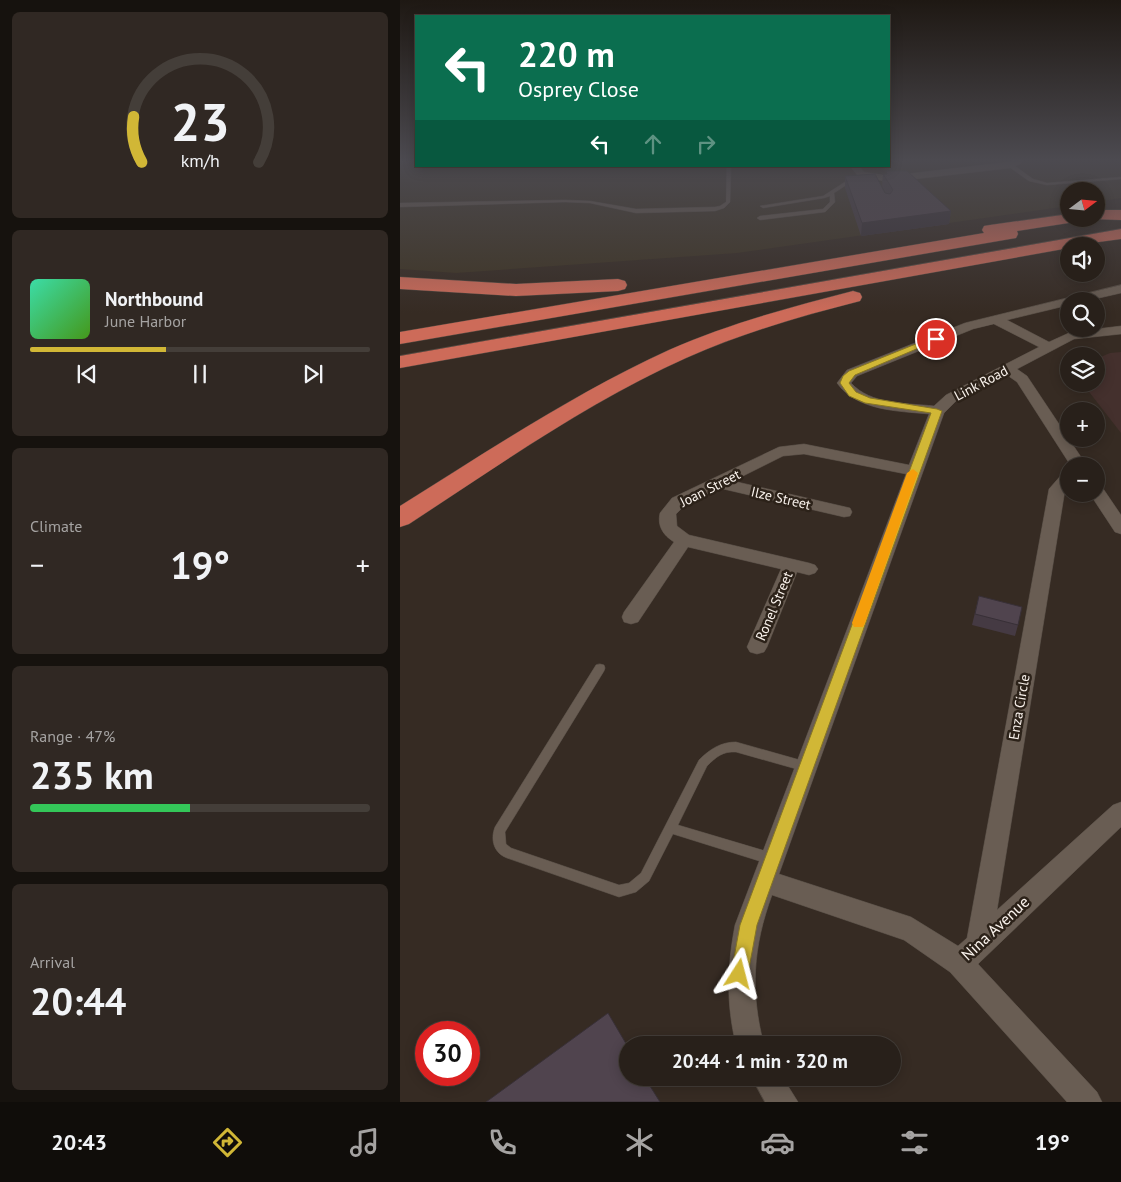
<!DOCTYPE html>
<meta charset="utf-8">
<style>
body{margin:0;font-family:"PT Sans",sans-serif;background:#302823;color:#f1f3f6;height:100vh;display:flex;flex-direction:column;font-size:19px;white-space:nowrap}
*{box-sizing:border-box;margin:0}
p{font-size:16px;color:#a5a3a2}
.icon{flex:none;width:28px;height:28px;fill:none;stroke:currentColor;stroke-width:2;stroke-linecap:round;stroke-linejoin:round}
.map{position:relative;flex:1;overflow:hidden}
.panel{display:flex;flex-direction:column;gap:12px;padding:12px;background:#16120e;width:400px}
.panel>*{flex:none}
.guide{position:absolute;left:15px;top:15px;width:475px;height:152px;border-radius:0px;box-shadow:0 2px 12px #0003,0 0 0 1px #443e39;background:#0b6e4f;color:#fff;overflow:hidden}
.needle{width:32px;rotate:74deg}
.buttons{position:absolute;left:660px;top:182px;display:grid;gap:10px}
.buttons a{display:grid;place-items:center;width:45px;height:45px;border-radius:50%;background:#28201a;box-shadow:0 2px 12px #0003,0 0 0 1px #443e39;font-size:25px}
.speed{position:absolute;left:15px;top:1021px;display:flex;gap:10px;font-size:25px;font-weight:700;text-align:center}
.speed>*{display:grid;place-content:center;width:65px;height:65px;border-radius:50%;background:#28201a;box-shadow:0 2px 12px #0003,0 0 0 1px #443e39;line-height:1}
.speed .limit{border:8px solid #d22;background:#fff;color:#111}
.pin{position:absolute;display:grid;place-items:center;width:42px;height:42px;color:#fff;margin:-21px;border:2px solid #fff;border-radius:50%;box-shadow:0 1px 5px #0007}
.me{position:absolute;width:55px;margin:-28px;rotate:9deg;stroke-linejoin:round;filter:drop-shadow(0 0 4px #0008)}
.turn{display:flex;align-items:center;gap:18px;height:105px;padding:0 20px;font-size:22px}
.turn .icon{width:65px;height:65px;stroke-width:2.5}
.turn b{display:block;font-size:35px;line-height:42px}
.lanes{display:flex;align-items:center;height:48px;padding:0 20px;background:#0003;justify-content:center;gap:25px;direction:ltr}
.lanes .off{opacity:.35}
.big{font-size:38px;font-weight:800;line-height:1.1}
.panel .card{flex:1;display:flex;flex-direction:column;justify-content:center;gap:8px;min-width:0;padding:0 18px;border-radius:8px;background:#302823}
.panel .dial{align-items:center;gap:0}
.dial svg{height:130px;overflow:visible;fill:none;stroke:#443e39;stroke-width:7;stroke-linecap:round;text-anchor:middle}
.dial text{fill:#f1f3f6;stroke:none}
.song{display:flex;align-items:center;gap:15px}
.cover{width:60px;height:60px;border-radius:8px;background:linear-gradient(135deg,hsl(160 70% 55%),hsl(100 70% 35%))}
.played{height:5px;border-radius:2px;background:linear-gradient(90deg,#d1b736 40%,#443e39 40%)}
.keys{display:flex;justify-content:space-around;direction:ltr}
.heat{display:flex;justify-content:space-between;align-items:center;font-size:28px;direction:ltr}
.charge{height:8px;border-radius:4px;background:linear-gradient(90deg,#34c759 47%,#443e39 0)}
.trip{position:absolute;left:219px;top:1036px;width:282px;height:50px;border-radius:25px;background:#28201a;box-shadow:0 2px 12px #0003,0 0 0 1px #443e39;font-weight:800;line-height:50px;text-align:center}
.menu{display:flex;height:80px;justify-content:space-around;align-items:center;background:#100d0a;color:#a5a3a2}
.menu .icon{width:35px;height:35px}
.menu .current{color:#d1b736}
.menu b{font-size:22px;color:#f1f3f6}
main{display:flex;flex:1;min-height:0}
.map>svg:first-child{display:block}
.commercial{fill:#44302d}
.industrial{fill:#3e3424}
.lines{fill:none;stroke-linecap:round;stroke-linejoin:round}
.lane-casing{stroke:#534a42;stroke-width:1}
.street-casing{stroke:#534a42;stroke-width:1}
.highway-casing{stroke:#534a42;stroke-width:1}
.lane{fill:#695d53;fill-rule:evenodd}
.street{fill:#695d53;fill-rule:evenodd}
.highway{fill:#cd6b59;fill-rule:evenodd}
.wall{fill:#453a43}
.shaded-wall{fill:#383037}
.building{fill:#50444e;stroke:#383037}
.route{fill:#d1b736;stroke:#887723}
.slow{fill:#f59e0b}
.labels{text-anchor:middle;dominant-baseline:central;stroke-width:5;stroke-linejoin:round;paint-order:stroke}
.street-label{font-size:14px;fill:#faf3ed;stroke:#2c2219}
.near-street-label{font-size:16px;fill:#faf3ed;stroke:#2c2219}
</style>
<main>
<section class="panel">
<div class="card dial"><svg viewBox="0 0 100 80">
<path d="M14 69A42 42 0 1 1 86 69"/>
<path d="M14 69A42 42 0 0 1 9 41" stroke="#d1b736"/>
<text x="50" y="56" font-size="32" font-weight="700">23</text>
<text x="50" y="72" font-size="11">km/h</text>
</svg></div>
<div class="card">
<div class="song"><i class="cover"></i><div><b>Northbound</b><p>June Harbor</p></div></div>
<div class="played"></div>
<div class="keys"><svg class="icon" aria-label="previous" viewBox="0 0 24 24"><path d="M18 5L8 12l10 7zM5 5v14"/></svg><svg class="icon" aria-label="pause" viewBox="0 0 24 24"><path d="M8 5v14M16 5v14"/></svg><svg class="icon" aria-label="next" viewBox="0 0 24 24"><path d="M6 5l10 7-10 7zM19 5v14"/></svg></div>
</div>
<div class="card"><p>Climate</p>
<div class="heat"><a>−</a><b class="big">19°</b><a>+</a></div>
</div>
<div class="card"><p>Range · 47%</p><b class="big">235 km</b><div class="charge"></div></div>
<div class="card"><p>Arrival</p><b class="big">20:44</b></div>
</section>
<div class="map">
<svg width="721" height="1102" viewBox="0 0 721 1102">
<rect width="100%" height="100%" fill="#362b23"/>
<!-- commercial -->
<polygon class="commercial" points="721,352 721,433 683,384 696,384 696,359 710,353"/>
<!-- industrial -->
<polygon class="industrial" points="0,159 16,159 16,166 489,166 489,159 721,159 721,198 696,202 696,191 669,191 669,206 337,253 56,273 0,269"/>
<g class="lines">
<defs>
<g id="lane">
<polygon points="608,164 612,164 633,179 647,183 721,177 721,179 647,185 629,181 608,166"/>
<polygon points="327,166 331,166 330,202 324,208 315,211 236,213 190,203 165,202 0,207 0,203 165,200 190,201 236,209 315,207 320,206 326,202"/>
<polygon points="453,177 457,178 434,193 435,202 425,212 360,220 357,218 360,216 423,209 430,202 430,196 424,198 363,208 360,206 423,196"/>
<path d="M200 664 204 665 205 668 204 671 105 832 106 844 111 848 219 885 229 883 241 873 299 760C310 749 321 742 336 742L407 762 411 764 413 767 411 770 407 772 336 752C323 751 316 757 307 766L278 825 372 853 376 855 378 859 376 863 372 865 273 834 249 881 236 892 219 897 107 858C94 853 90 840 95 827L196 665Z"/>
</g>
<g id="street">
<polygon points="615,159 624,159 620,164 610,168 489,182 458,176 450,166 459,166 464,172 489,176 608,162"/>
<path d="M721 285V293L686 301H669V305L607 320 649 342 671 332 721 326V334L674 339 617 369 627 376 687 466H671L617 382 607 375 556 401 544 413 379 874 511 917 558 946 567 938 649 489 663 473 669 471V486L665 490 597 910 713 805 721 802V827L578 964 697 1092 702 1102H667L550 972 504 940 372 895C353 947 350 991 364 1045H336C326 1003 327 967 335 925L506 474 404 454 383 456 333 481 450 508 452 512 450 516 444 517 319 488 284 506 276 514 277 526 289 535 409 563 415 565 418 569 415 573 409 575 397 572 367 647 364 652 357 654 350 652 347 647 381 569 288 547 238 622 231 624 224 622 222 617 224 612 274 542C263 535 257 526 260 513L272 498 379 447 404 444 509 465 529 414C498 411 457 411 437 383L447 370 565 323ZM594 324 639 347 546 395 534 406C507 403 471 405 451 383L457 376 573 329Z"/>
<polygon points="696,486 702,487 721,515 721,534 715,532 690,494 696,494"/>
<polygon points="352,1078 383,1078 398,1102 365,1102"/>
</g>
<g id="highway">
<polygon points="696,210 721,210 721,220 692,219 696,219"/>
<polygon points="669,214 669,219 677,219 675,222 617,231 618,234 616,238 610,239 0,344 0,332 584,233 582,230 584,226 590,225"/>
<polygon points="721,229 721,239 669,246 669,248 0,368 0,356"/>
<polygon points="0,277 116,284 218,279 225,281 227,285 225,289 218,291 116,296 0,289"/>
<path d="M453 291 460 293 462 297 460 301C401 316 342 333 286 358 188 402 99 465 9 524L0 527V506C88 451 175 393 269 350 328 324 391 307 453 291Z"/>
</g>
</defs>
<!-- lane casing -->
<use href="#lane" class="lane-casing"/>
<!-- street casing -->
<use href="#street" class="street-casing"/>
<!-- highway casing -->
<use href="#highway" class="highway-casing"/>
<!-- lane -->
<use href="#lane" class="lane"/>
<!-- street -->
<use href="#street" class="street"/>
<!-- highway -->
<use href="#highway" class="highway"/>
</g>
<!-- wall -->
<g class="wall">
<polygon points="486,171 551,211 549,224 461,236 445,188 445,176 486,194 482,186 483,174 486,174"/>
<polygon points="579,596 618,625 615,636 572,625"/>
</g>
<!-- shaded-wall -->
<polygon class="shaded-wall" points="551,211 549,224 461,236 462,223"/>
<!-- building -->
<g class="building">
<polygon points="486,171 507,171 551,211 462,223 445,176 475,174 485,193 490,194 493,190 483,174 487,174"/>
<polygon points="579,596 622,607 618,625 575,614"/>
<polygon points="208,1013 228,1047 228,1078 245,1078 260,1102 86,1102"/>
</g>
<!-- sky -->
<linearGradient id="sky" x2="0" y2="1"><stop stop-color="#1e1813"/><stop offset="0.51" stop-color="#4c4a50"/><stop offset="1" stop-color="#4c4a50" stop-opacity="0"/></linearGradient>
<rect width="721" height="313" fill="url(#sky)"/>
<!-- route -->
<polygon class="route" points="533,337 540,339 455,375 449,383 456,392 470,398 537,409 542,411 357,925 348,974 345,980 339,983 333,980 331,974 340,925 531,413 465,403 449,396 440,383 443,376 449,371"/>
<!-- slow -->
<polygon class="slow" points="513,469 518,473 465,623 463,627 454,627 452,623 507,473"/>
<g class="labels">
<!-- street labels -->
<g class="street-label">
<text transform="translate(581 383) rotate(-28)">Link Road</text>
<text transform="translate(310 488) rotate(-27)">Joan Street</text>
<text transform="translate(381 498) rotate(13)">Ilze Street</text>
<text transform="translate(374 606) rotate(-67)">Ronel Street</text>
<text transform="translate(619 707) rotate(-80)">Enza Circle</text>
</g>
<!-- near-street labels -->
<g class="near-street-label">
<text transform="translate(595 928) rotate(-43)">Nina Avenue</text>
</g>
</g>
</svg>
<div class="buttons">
<a><svg class="needle" viewBox="-14 -14 28 28"><path d="M0-13l5 13h-10z" fill="#e53935"/><path d="M0 13l5-13h-10z" fill="#a5a3a2"/></svg></a>
<a><svg class="icon" aria-label="sound" viewBox="0 0 24 24"><path d="M4 9h4l5-4v14l-5-4H4zM17 9q2 3 0 6"/></svg></a>
<a><svg class="icon" aria-label="search" viewBox="0 0 24 24"><circle cx="10" cy="10" r="6"/><path d="M15 15l6 6"/></svg></a>
<a><svg class="icon" aria-label="layers" viewBox="0 0 24 24"><path d="M12 4l9 5-9 5-9-5zM3 14l9 5 9-5"/></svg></a>
<a>+</a>
<a>−</a>
</div>
<div class="speed"><div class="limit">30</div></div>
<div class="pin" style="left:536px;top:339px;background:#d93025"><svg class="icon" aria-label="arrive" viewBox="0 0 24 24"><path d="M6 21V4h12l-3 4 3 4H6"/></svg></div>
<svg class="me" style="left:339px;top:974px" viewBox="-20 -20 40 40"><path d="M0-17L14 15 0 8-14 15z" fill="#d1b736" stroke="#fff" stroke-width="4"/></svg>
<div class="trip">20:44 · 1 min · 320 m</div>
<div class="guide">
<div class="turn"><svg class="icon" aria-label="left" viewBox="0 0 24 24"><path d="M17 20v-9H6M10 6l-5 5 5 5"/></svg><div><b>220 m</b>Osprey Close</div></div>
<div class="lanes"><svg class="icon" aria-label="left" viewBox="0 0 24 24"><path d="M17 20v-9H6M10 6l-5 5 5 5"/></svg><svg class="icon off" aria-label="ahead" viewBox="0 0 24 24"><path d="M12 20V5M6 11l6-6 6 6"/></svg><svg class="icon off" aria-label="right" viewBox="0 0 24 24"><path d="M7 20v-9h11M14 6l5 5-5 5"/></svg></div>
</div>
</div>
</main>
<nav class="menu">
<b>20:43</b>
<svg class="icon current" aria-label="directions" viewBox="0 0 24 24"><path d="M12 3l9 9-9 9-9-9zM9 14v-3h6M13 9l2 2-2 2"/></svg>
<svg class="icon" aria-label="music" viewBox="0 0 24 24"><path d="M9 18V5l10-2v13"/><circle cx="6" cy="18" r="3"/><circle cx="16" cy="16" r="3"/></svg>
<svg class="icon" aria-label="phone" viewBox="0 0 24 24"><path d="M5 4h4l2 5-3 2q2 4 5 5l2-3 5 2v4C11 20 4 13 5 4z"/></svg>
<svg class="icon" aria-label="climate" viewBox="0 0 24 24"><path d="M12 3v18M4 7l16 10M4 17L20 7"/></svg>
<svg class="icon" aria-label="car" viewBox="0 0 24 24"><path d="M5 17H2v-5l4-1 3-4h7l3 4 3 1v5h-3M9 17h6M6 11h13"/><circle cx="7" cy="17" r="2"/><circle cx="17" cy="17" r="2"/></svg>
<svg class="icon" aria-label="filters" viewBox="0 0 24 24"><path d="M4 7h16M4 17h16"/><circle cx="9" cy="7" r="2"/><circle cx="15" cy="17" r="2"/></svg>
<b>19°</b>
</nav>
